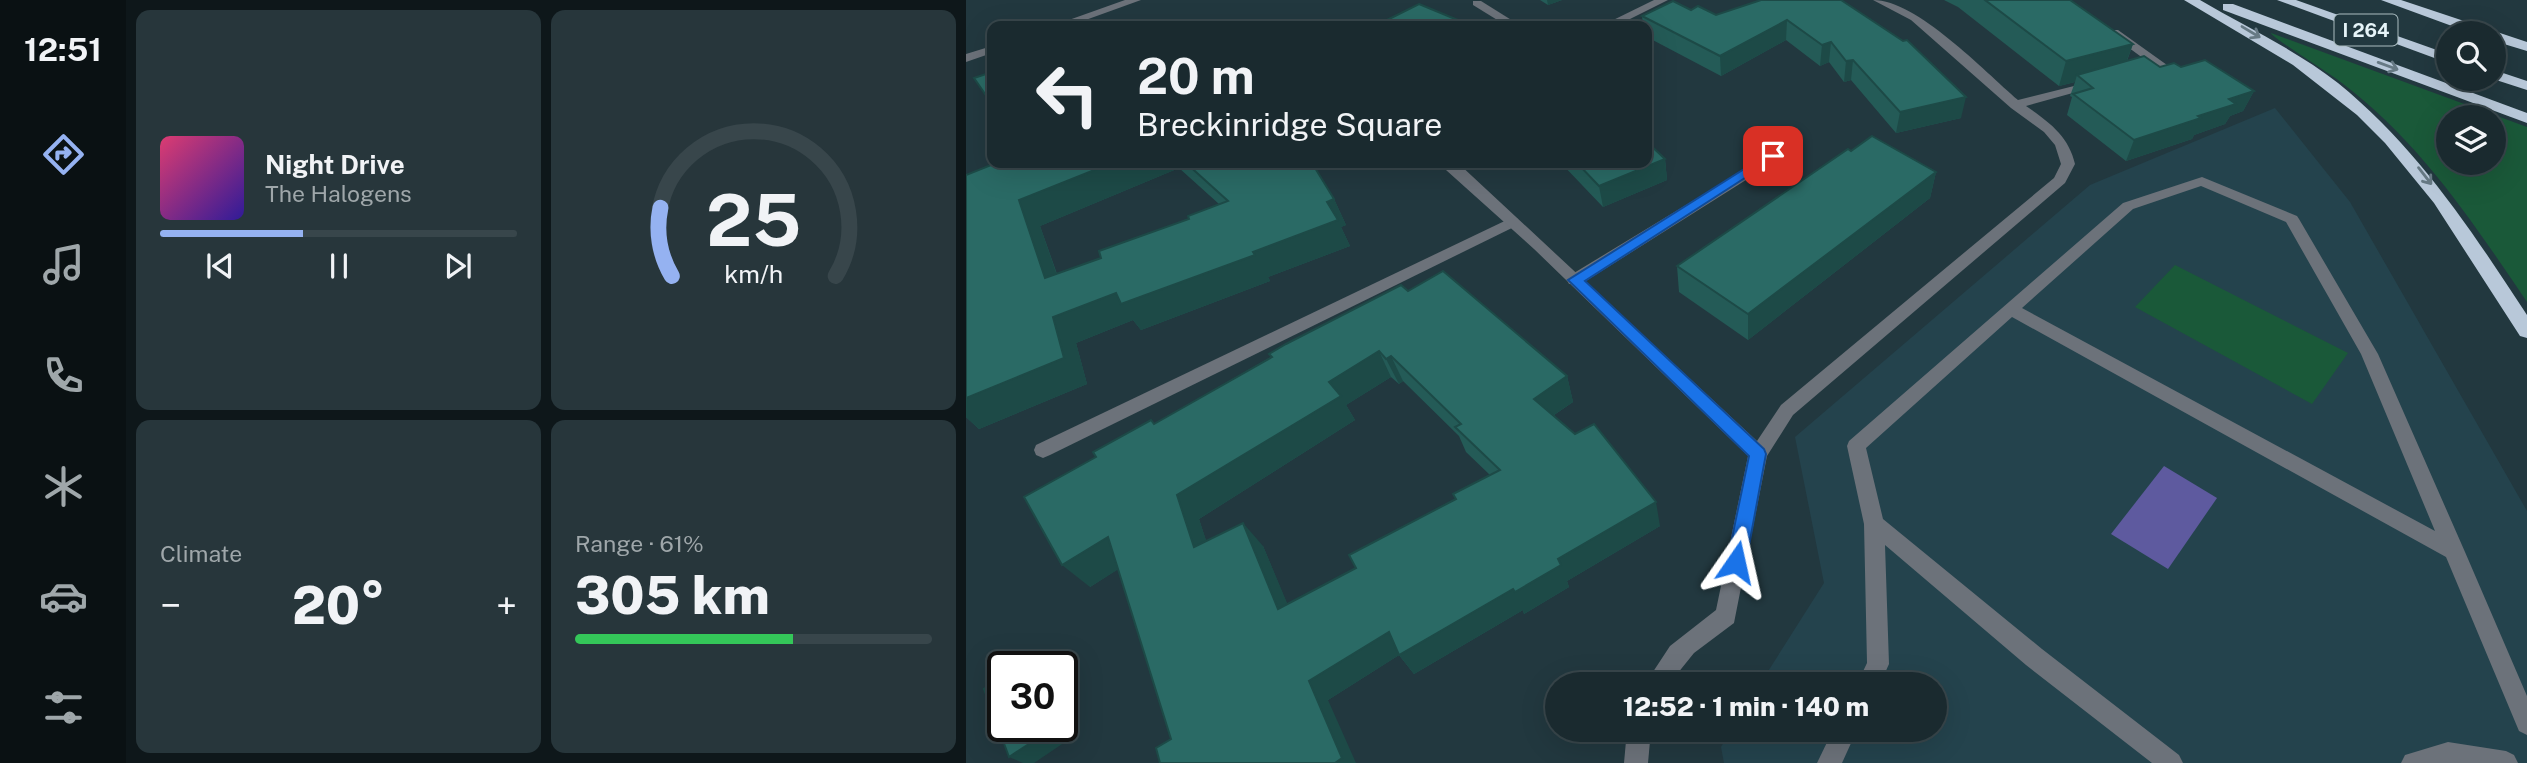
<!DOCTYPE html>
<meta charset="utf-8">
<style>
body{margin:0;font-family:"Public Sans",sans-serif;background:#27363b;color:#f1f3f6;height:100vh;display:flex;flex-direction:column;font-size:26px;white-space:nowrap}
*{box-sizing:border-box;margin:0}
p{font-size:23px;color:#9fa7aa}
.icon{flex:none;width:38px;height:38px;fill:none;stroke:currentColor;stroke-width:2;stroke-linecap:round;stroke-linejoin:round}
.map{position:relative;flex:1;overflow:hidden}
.drawer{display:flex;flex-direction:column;gap:10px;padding:10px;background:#0e171a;width:840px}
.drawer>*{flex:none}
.guide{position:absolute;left:21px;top:21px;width:665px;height:147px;border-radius:14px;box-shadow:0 7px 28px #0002,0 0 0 2px #38464b;background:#1a2a2f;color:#f1f3f6;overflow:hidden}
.fabs{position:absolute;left:1470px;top:21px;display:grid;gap:14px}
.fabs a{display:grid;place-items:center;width:70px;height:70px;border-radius:50%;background:#1a2a2f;box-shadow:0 7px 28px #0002,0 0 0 2px #38464b;font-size:35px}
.speed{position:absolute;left:21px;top:651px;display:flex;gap:14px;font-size:35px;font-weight:700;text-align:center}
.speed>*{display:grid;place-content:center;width:91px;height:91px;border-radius:50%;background:#1a2a2f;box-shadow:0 7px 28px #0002,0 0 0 2px #38464b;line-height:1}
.speed .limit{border:4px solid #111;border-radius:10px;background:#fff;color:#111}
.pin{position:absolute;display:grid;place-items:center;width:60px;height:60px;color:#fff;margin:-30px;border-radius:14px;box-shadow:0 4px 10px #0006}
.me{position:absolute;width:77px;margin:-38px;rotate:11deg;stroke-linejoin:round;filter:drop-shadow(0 0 5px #0008)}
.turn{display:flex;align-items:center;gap:24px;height:147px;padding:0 35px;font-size:32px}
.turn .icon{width:91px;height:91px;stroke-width:2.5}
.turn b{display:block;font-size:49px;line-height:60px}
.big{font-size:52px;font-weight:800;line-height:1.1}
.drawer .widget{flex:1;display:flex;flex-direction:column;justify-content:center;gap:10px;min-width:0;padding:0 24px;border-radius:14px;background:#27363b}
.drawer .dial{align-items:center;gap:0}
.dial svg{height:182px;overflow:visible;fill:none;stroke:#38464b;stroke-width:7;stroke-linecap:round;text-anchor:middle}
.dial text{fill:#f1f3f6;stroke:none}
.song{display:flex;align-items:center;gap:21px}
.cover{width:84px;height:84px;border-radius:10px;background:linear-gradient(135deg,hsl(340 70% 55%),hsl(250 70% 35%))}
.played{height:7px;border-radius:4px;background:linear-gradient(90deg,#95b2f1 40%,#38464b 40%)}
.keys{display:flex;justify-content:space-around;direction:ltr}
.heat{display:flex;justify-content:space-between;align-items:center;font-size:38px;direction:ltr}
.charge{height:10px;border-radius:5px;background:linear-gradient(90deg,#34c759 61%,#38464b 0)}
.drawer .tiles{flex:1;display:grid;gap:10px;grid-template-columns:repeat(2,1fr)}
.trip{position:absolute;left:579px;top:672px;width:402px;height:70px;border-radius:35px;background:#1a2a2f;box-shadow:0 7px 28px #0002,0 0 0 2px #38464b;font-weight:800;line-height:70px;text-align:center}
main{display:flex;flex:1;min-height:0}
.tabs{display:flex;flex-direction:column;width:126px;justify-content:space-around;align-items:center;background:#0a1113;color:#9fa7aa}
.tabs .icon{width:49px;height:49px}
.tabs .selected{color:#95b2f1}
.tabs b{font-size:32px;color:#f1f3f6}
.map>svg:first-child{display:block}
.built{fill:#24434d}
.green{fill:#1a5939;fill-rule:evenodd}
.water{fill:#5e5a9f}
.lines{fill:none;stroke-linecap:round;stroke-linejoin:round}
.lane{fill:#6c727a;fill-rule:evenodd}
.street{fill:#6c727a;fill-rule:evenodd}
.highway{fill:#b8c8d9;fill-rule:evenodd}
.wall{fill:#245b57;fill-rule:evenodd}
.shaded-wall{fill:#1d4a47}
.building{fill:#2a6a65;stroke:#1d4a47;stroke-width:2;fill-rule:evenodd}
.oneway{stroke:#667984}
.route{fill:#1a73e8;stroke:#114b97;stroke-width:2}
.labels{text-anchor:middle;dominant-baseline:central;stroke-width:5;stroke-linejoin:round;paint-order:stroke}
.shield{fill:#22383f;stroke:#abbcc0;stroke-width:2}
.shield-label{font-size:19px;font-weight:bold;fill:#e6f4f8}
</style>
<main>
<nav class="tabs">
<b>12:51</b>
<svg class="icon selected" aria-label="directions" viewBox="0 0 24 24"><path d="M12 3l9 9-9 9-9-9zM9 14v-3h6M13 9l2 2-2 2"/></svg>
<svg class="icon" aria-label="music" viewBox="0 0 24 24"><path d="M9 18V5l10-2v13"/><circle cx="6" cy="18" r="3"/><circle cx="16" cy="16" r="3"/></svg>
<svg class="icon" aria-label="phone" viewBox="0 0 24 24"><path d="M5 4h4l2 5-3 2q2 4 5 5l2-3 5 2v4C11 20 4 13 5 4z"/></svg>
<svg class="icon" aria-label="climate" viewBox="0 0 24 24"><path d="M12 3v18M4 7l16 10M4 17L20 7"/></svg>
<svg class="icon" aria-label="car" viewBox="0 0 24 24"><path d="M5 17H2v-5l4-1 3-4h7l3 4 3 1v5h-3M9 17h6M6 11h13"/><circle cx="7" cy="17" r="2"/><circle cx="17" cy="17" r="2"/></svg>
<svg class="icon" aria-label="filters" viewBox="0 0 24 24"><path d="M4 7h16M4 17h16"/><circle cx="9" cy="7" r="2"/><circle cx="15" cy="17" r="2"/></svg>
</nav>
<section class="drawer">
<div class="tiles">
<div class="widget">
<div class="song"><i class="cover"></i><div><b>Night Drive</b><p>The Halogens</p></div></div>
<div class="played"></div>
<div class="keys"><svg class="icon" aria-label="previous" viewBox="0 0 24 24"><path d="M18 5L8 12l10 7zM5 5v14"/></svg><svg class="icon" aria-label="pause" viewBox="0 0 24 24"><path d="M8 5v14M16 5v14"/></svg><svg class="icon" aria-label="next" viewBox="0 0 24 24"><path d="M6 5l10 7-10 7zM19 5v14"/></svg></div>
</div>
<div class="widget dial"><svg viewBox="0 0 100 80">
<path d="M14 69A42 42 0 1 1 86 69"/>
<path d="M14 69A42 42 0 0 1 9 39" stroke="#95b2f1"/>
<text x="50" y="56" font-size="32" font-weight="700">25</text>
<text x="50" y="72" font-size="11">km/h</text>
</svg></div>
<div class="widget"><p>Climate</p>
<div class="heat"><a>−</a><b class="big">20°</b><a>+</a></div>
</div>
<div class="widget"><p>Range · 61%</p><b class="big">305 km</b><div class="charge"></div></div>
</div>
</section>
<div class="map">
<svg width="1561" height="763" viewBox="0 0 1561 763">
<rect width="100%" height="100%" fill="#22383f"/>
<!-- built -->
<polygon class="built" points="1309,108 1384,202 1561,511 1561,763 758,763 755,747 765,730 970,730 970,684 794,684 858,583 829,437 1124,185"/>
<!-- green -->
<g class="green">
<path d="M1305 33 1561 127V302C1506 221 1455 143 1376 83 1365 74 1305 37 1305 33ZM1482 117H1528V163H1482Z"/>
<polygon points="1209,265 1382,353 1346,404 1169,307"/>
</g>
<!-- water -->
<polygon class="water" points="1198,466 1251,498 1202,569 1145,534"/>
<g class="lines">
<!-- lane -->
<g class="lane">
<polygon points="507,1 515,1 555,26 541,26 507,5"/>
<polygon points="829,139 834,140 834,146 615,284 603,284 601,280 603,276"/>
<path d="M1236 177 1331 216 1333 219 1412 354 1499 552 1561 696V735L1553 731 1480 557 1046 317 900 448 917 519 1076 649 1213 755 1217 763H1186L1060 665 919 545 923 664 914 684H891L901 663 898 524 881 446 883 441 1157 203ZM1235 186 1320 222 1395 354 1469 531 1056 308 1167 209Z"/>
<polygon points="547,217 552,219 552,225 84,455 77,458 70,455 68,450 70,445"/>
<polygon points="867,730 891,730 876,763 851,763"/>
<polygon points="1482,742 1540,751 1548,755 1552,763 1435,763 1439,755"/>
</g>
<!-- street -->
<g class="street">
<polygon points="159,0 175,0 103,26 86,26"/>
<polygon points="688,0 702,0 650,26 635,26"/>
<path d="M907 0C951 0 1018 71 1052 100L1132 80V86L1060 106C1082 121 1103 136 1109 164L1099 183 827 415 801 456 768 623 728 653 703 684H679L704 646 750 610 782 456 568 249 480 170 457 166 455 163H492L791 441 815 405 1088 178 1095 164 1089 145 1078 132 1045 108 945 20Z"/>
<polygon points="1144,30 1152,30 1201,65 1164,75 1164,69 1185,64 1144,34"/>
<polygon points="26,46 26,53 0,62 0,54"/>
<polygon points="661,730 685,730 682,763 658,763"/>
</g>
<!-- highway -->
<g class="highway">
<path d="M1218 0H1234C1280 27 1330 50 1372 83 1451 147 1506 231 1561 315V338L1554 336 1468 203 1419 143 1391 115 1327 65Z"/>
<polygon points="1311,0 1330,0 1482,54 1482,63"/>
<polygon points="1415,0 1435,0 1561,42 1561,51 1528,41 1528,33 1505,33"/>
<polygon points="1257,4 1267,4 1561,113 1561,123 1257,10"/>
<polygon points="1528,70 1561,81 1561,90 1527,79"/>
</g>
</g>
<!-- wall -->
<g class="wall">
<polygon points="574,0 596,0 582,5"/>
<polygon points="795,0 995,118 930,133 885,80 878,82 863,62 854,66 820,40 755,76 681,37 681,26 677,26 676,16 725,10 750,15"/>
<polygon points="978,0 1104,0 1167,44 1161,61 1194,67 1215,67 1288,91 1277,111 1264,116 1259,124 1228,135 1226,139 1160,161 1101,115 1106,97 1104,96 1109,82 1093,86 992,7"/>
<polygon points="885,151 970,172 964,198 782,340 713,292 711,266"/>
<polygon points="699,159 701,180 637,207 595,163 681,163"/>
<path d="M30 163H346L368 199 380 225 375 227 384 246 302 277 304 281 175 330 167 320 110 343 121 384 13 429 0 417V175ZM213 168 253 204 223 219 135 258 91 274 74 226Z"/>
<path d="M442 291 601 376 607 402 588 415 694 526 601 581 603 587 558 614 557 610 448 674 433 655 362 700 205 739 152 569 124 587 130 457 305 357 303 354ZM425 377 433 384 437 381 493 436 500 452 524 475 390 568 321 604 297 546 240 541 233 519 389 420 380 405Z"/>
</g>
<!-- shaded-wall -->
<g class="shaded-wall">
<polygon points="581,0 596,0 582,5"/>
<polygon points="821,20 820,40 755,76 754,56"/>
<polygon points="494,21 496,26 485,26"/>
<polygon points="865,42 863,62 854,66 856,45"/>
<polygon points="1167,44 1158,68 1111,75 1109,82 1093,86 1100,61"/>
<polygon points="887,60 885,80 878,82 880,61"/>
<polygon points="1288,91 1277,111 1264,116 1259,124 1228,135 1226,139 1160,161 1168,140 1232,116 1263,99"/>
<polygon points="1000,97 995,118 930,133 934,112"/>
<polygon points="699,159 701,180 637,207 633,186"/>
<polygon points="146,163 210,163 213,168 74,226 101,304 79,278 53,200"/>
<polygon points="970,172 964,198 782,340 782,314"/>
<polygon points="368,199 380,225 375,227 384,246 302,277 304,281 175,330 167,320 110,343 121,384 13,429 0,417 0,391 87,317 150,293 287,252 361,202"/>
<polygon points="413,351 425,377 380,405 389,420 233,519 250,570 228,547 211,495 363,382"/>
<polygon points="425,356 437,381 433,384 420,359"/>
<polygon points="601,376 607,402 576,423 568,399"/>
<polygon points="690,502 694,526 601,581 603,587 558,614 557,610 448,674 433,655 362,700 390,763 369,763 343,681 423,632 592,559"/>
<polygon points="277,523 297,546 332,629 312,609"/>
<polygon points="142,537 167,560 124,587 96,565"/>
<polygon points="96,717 105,738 68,763 57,763 43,757 86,726 96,726"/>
</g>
<!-- building -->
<g class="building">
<polygon points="795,0 875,0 937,41 941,40 1000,97 934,112 887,60 880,61 865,42 856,45 821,20 754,56 676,16 707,1 725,10 732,6 750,15"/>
<polygon points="1019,0 1104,0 1167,44 1100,61"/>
<polygon points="453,4 494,21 485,26 409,26"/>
<polygon points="1178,56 1194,67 1208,63 1215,67 1239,60 1288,91 1263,99 1270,104 1232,116 1235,118 1168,140 1107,94 1127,88 1111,75"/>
<polygon points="26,72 26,104 8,78"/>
<polygon points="906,136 970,172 782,314 711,266 882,149 885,151"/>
<polygon points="681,142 699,159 633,186 611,163 681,163"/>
<polygon points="30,163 146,163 53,200 79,278 135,258 133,251 223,219 222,216 262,201 220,163 346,163 368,199 361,202 372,220 287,252 289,255 155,304 150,293 87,317 98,358 0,398 0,175"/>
<path d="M477 271 601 376 568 399 609 434 628 424 690 502 592 559 595 565 549 592 547 589 433 655 423 632 343 681 376 758 369 763H194L190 748 205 739 142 537 96 565 58 497 130 457 127 452 185 420 188 424 306 357 303 354 320 344 435 285 442 291ZM413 351 420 359 425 356 495 424 489 427 534 470 487 494 490 499 383 555 390 568 312 609 277 523 228 547 211 495 375 396 363 382Z"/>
<polygon points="37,677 37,726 86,726 87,728 43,757 18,689"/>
</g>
<!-- one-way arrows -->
<defs><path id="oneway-shaft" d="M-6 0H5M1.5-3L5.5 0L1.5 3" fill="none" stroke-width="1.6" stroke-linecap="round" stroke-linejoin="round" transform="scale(1.75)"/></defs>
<g class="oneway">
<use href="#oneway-shaft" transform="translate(1285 32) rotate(31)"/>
<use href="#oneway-shaft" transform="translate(1422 66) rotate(20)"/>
<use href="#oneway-shaft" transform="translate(1459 176) rotate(52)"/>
</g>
<!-- route -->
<polygon class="route" points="802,154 813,156 619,281 798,449 800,454 780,562 777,568 770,570 764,568 761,562 783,456 602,280"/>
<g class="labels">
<!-- shield labels -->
<rect class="shield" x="1368.5" y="14.5" width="63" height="31" rx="5"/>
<g class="shield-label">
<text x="1400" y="30">I 264</text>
</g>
</g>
</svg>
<div class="fabs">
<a><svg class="icon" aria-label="search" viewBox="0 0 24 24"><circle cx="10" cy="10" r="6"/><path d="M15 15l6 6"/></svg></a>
<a><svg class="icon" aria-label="layers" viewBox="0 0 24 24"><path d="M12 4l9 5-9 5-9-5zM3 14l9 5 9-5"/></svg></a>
</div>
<div class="speed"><div class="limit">30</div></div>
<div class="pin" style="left:807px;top:156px;background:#d93025"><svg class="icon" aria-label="arrive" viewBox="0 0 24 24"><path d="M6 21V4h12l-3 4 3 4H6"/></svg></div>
<svg class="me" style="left:770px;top:562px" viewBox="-20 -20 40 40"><path d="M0-17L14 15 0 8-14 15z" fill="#1a73e8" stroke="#fff" stroke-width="4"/></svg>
<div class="trip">12:52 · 1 min · 140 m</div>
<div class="guide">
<div class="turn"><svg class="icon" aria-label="left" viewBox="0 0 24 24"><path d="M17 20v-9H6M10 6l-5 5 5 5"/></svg><div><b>20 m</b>Breckinridge Square</div></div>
</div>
</div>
</main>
